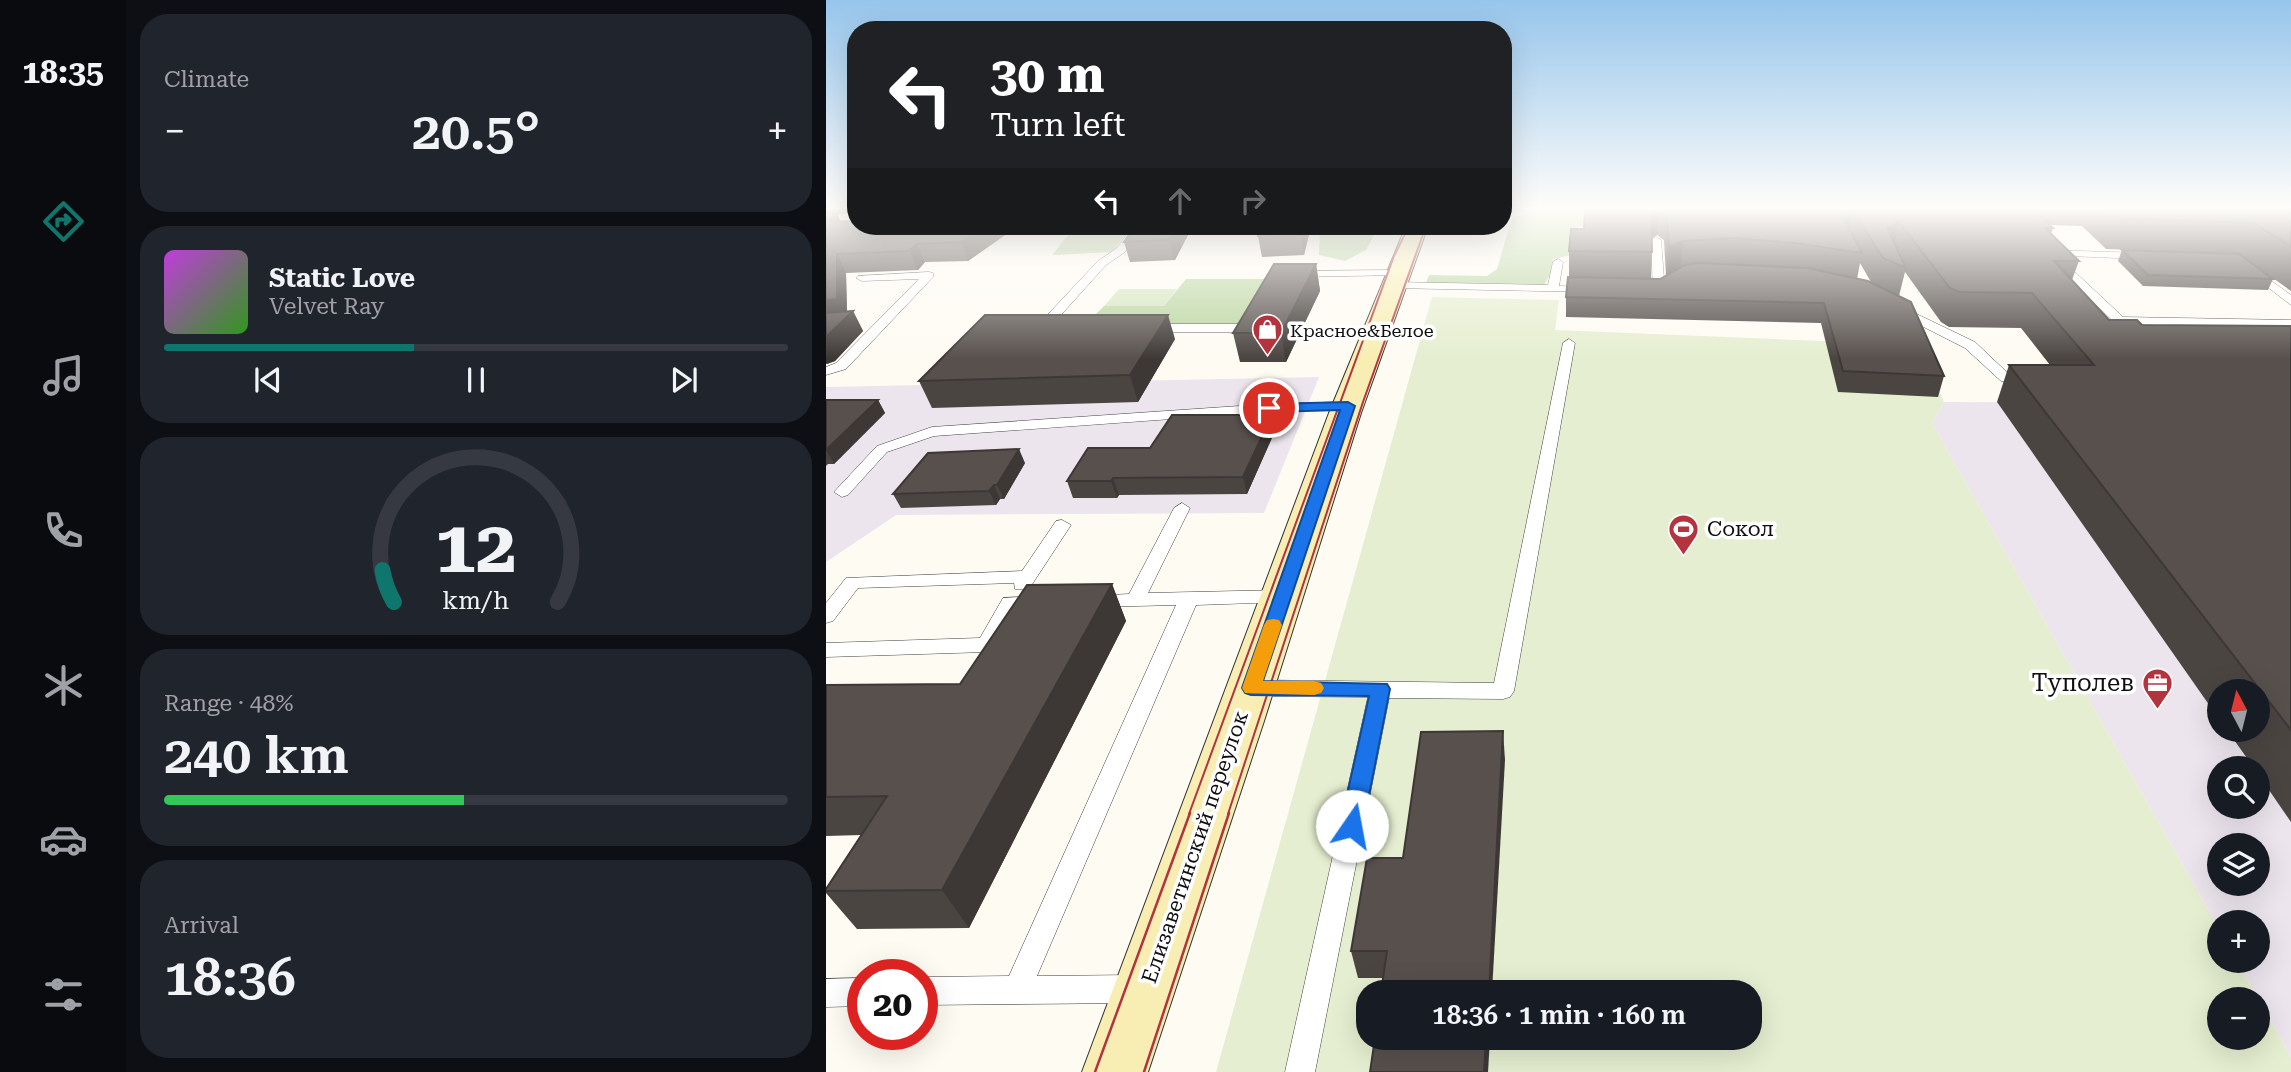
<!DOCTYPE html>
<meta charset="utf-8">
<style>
body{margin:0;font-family:"Roboto Serif",serif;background:#20242c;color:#f1f3f6;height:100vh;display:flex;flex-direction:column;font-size:26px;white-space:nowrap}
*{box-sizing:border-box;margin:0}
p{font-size:23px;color:#9ea1a6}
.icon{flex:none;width:38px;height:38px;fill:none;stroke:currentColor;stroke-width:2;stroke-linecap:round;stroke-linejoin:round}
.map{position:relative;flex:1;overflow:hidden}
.drawer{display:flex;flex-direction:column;gap:14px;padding:14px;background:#0d0f14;width:700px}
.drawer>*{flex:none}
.guide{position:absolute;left:21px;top:21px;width:665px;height:214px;border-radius:28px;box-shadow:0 7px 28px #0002;background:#202124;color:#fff;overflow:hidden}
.needle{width:46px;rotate:353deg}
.tools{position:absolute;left:1381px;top:679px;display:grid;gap:14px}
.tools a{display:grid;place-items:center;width:63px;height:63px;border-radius:50%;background:#171b24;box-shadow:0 7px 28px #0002;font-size:35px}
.speed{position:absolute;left:21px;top:959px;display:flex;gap:14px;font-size:35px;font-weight:700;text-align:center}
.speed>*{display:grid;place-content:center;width:91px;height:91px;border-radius:50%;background:#171b24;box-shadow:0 7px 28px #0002;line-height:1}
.speed .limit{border:10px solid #d22;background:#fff;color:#111}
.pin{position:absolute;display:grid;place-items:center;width:60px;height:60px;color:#fff;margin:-30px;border:4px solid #fff;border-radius:50%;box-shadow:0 2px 7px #0007}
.me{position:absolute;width:77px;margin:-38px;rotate:12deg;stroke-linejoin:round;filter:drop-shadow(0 0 5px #0008)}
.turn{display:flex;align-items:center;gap:24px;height:147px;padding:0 28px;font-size:32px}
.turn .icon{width:91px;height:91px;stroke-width:2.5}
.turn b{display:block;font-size:49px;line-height:60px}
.lanes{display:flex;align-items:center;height:66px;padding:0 28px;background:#0003;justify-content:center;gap:35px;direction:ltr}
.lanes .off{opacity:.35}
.big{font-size:52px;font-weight:600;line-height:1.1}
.drawer .tile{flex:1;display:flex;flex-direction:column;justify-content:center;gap:10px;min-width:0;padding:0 24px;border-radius:28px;background:#20242c}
.drawer .dial{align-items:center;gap:0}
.dial svg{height:182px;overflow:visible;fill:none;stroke:#363941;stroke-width:7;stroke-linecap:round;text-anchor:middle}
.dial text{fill:#f1f3f6;stroke:none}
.song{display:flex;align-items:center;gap:21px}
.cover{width:84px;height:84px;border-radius:10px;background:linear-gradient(135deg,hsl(290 70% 55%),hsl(110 70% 35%))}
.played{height:7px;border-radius:4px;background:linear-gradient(90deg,#0f766e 40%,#363941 40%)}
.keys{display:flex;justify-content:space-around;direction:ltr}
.heat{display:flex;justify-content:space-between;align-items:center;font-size:38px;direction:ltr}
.charge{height:10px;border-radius:5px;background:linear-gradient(90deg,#34c759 48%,#363941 0)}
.trip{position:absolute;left:530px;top:980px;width:406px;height:70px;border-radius:28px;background:#171b24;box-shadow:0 7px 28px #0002;font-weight:600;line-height:70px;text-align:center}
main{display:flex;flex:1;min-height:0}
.tab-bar{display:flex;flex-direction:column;width:126px;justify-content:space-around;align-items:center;background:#090b0e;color:#9ea1a6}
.tab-bar .icon{width:49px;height:49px}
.tab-bar .selected{color:#0f766e}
.tab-bar b{font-size:32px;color:#f1f3f6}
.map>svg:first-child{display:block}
.industrial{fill:#ece5ed;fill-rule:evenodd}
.green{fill:#d4e6bf}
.forest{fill:#b9d5a0}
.pitch{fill:#e5eed0;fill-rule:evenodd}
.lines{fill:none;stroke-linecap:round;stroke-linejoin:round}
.lane-casing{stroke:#424242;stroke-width:1}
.secondary-casing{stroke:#313131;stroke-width:2}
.lane{fill:#fff;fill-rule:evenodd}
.secondary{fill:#f8eeb4;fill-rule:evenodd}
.tram-far1{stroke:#b3343e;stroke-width:2}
.tram{stroke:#b3343e;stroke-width:2.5}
.wall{fill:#4b4542;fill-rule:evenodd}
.shaded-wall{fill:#3d3836}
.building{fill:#57504d;stroke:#3d3836;stroke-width:2}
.route{fill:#1a73e8;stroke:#114b97;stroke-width:2}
.slow{fill:#f59e0b}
.labels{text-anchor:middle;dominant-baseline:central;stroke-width:7;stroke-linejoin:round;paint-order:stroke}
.far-poi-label{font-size:18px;fill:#0f0f0f;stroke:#fff;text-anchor:start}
.poi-label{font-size:21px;fill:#0f0f0f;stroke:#fff;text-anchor:start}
.street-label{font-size:21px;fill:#0f0f0f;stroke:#fff}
.near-poi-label{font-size:24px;fill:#0f0f0f;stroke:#fff;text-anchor:end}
</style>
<main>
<nav class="tab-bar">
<b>18:35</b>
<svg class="icon selected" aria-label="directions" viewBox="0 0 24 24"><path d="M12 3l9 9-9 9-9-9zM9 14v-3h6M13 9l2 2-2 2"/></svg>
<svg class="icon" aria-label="music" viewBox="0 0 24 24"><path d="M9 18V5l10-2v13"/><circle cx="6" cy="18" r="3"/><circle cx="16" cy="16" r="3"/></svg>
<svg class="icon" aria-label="phone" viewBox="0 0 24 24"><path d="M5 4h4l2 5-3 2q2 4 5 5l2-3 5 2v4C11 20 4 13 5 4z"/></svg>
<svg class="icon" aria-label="climate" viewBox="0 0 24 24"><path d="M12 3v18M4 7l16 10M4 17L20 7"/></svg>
<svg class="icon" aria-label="car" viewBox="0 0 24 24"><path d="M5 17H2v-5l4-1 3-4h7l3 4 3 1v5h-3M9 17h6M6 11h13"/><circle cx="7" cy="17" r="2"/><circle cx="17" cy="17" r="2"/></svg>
<svg class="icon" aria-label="filters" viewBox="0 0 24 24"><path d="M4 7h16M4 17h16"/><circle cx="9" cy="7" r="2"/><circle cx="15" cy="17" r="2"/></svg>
</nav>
<section class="drawer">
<div class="tile"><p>Climate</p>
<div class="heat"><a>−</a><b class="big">20.5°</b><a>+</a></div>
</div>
<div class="tile">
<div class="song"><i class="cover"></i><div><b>Static Love</b><p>Velvet Ray</p></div></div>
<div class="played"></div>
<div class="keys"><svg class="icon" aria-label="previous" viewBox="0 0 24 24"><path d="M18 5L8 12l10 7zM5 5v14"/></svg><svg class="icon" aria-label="pause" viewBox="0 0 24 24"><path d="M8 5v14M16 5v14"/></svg><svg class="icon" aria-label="next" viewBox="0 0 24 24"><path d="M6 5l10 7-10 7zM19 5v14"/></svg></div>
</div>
<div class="tile dial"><svg viewBox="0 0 100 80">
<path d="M14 69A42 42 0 1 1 86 69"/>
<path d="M14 69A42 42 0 0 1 9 55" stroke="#0f766e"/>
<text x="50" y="56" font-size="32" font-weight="700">12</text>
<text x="50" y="72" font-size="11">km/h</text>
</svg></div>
<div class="tile"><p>Range · 48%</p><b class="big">240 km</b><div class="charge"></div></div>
<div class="tile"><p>Arrival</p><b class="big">18:36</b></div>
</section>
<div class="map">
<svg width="1465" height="1072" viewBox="0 0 1465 1072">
<rect width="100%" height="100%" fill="#fefbf3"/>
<!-- industrial -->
<g class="industrial">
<polygon points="493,377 438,513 70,515 0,562 0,387"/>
<path d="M1118 402 1465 404V1057L1411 961H1432V922H1393V929L1106 423ZM1393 691H1432V730H1393ZM1393 768H1432V807H1393ZM1393 845H1432V884H1393Z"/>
</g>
<!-- green -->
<polygon class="green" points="293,289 351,289 338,306 278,306"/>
<!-- forest -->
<g class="forest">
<polygon points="712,209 776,209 773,227 752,227 745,255 727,259 724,275 718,285 600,283 603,275 661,276 671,269 686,218"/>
<polygon points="494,226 553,226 540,250 519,261 493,255"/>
<polygon points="301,231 287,252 226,255 243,234"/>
<polygon points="360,279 444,279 416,324 260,324 278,306 338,306"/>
</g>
<!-- pitch -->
<path class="pitch" d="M606 297 733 300 729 330 1094 345 1118 402 1106 423 1393 929V961H1411L1465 1057V1072H390ZM542 992H924V1038H542ZM1393 999H1432V1038H1393Z"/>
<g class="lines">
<defs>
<g id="lane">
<polygon points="257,226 318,227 299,252 280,265 226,325 229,328 227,331 212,331 212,325 272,261 291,248 304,230 189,234 184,231 189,228"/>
<polygon points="830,237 835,240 839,292 833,296 827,292 825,240"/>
<polygon points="1222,250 1316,253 1321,256 1316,259 1218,255 1218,251"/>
<polygon points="732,259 737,262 733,286 762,287 768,290 766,292 566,288 560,285 566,282 722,285 727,262"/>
<polygon points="1227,259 1235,259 1297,317 1465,320 1465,328 1290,324 1227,263"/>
<polygon points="1427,268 1465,295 1465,305 1423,273 1421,271"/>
<polygon points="570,270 574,271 574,275 469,277 463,274 469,271"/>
<polygon points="103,272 107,273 107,277 20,369 0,375 0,367 10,363 93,279 36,281 30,278 32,276"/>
<polygon points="1074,306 1149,342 1187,378 1185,381 1175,381 1139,348 1070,313 1070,307"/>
<polygon points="429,316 435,320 428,331 424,332 321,332 315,328 321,324 420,324 425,317"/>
<polygon points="743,339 749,343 688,691 684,697 677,699 563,698 489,1072 459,1072 542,697 425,696 418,694 414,688 418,682 425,680 668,683 737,343"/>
<polygon points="522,402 529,406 527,409 443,412 108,436 61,452 22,495 16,497 8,492 51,446 106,427 443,404"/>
<polygon points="356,503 364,508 322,593 457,590 464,592 466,596 464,600 457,602 370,605 211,976 309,975 319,979 323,989 319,999 309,1003 96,1005 96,977 183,976 350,605 271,607 264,606 261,601 264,596 303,594 348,508"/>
<polygon points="236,520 245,525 203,589 189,589 188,583 32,588 7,621 0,623 0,603 20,578 196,571 230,521"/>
<polygon points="212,596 219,597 222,602 219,607 190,609 167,650 160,652 0,657 0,643 154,638 177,598"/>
<polygon points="37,978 37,1006 0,1007 0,979"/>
</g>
<g id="secondary">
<polygon points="30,212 30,226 0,231 0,217"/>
<polygon points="580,226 602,226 535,413 438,721 322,1072 256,1072 503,413"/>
</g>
</defs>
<!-- lane casing -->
<use href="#lane" class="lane-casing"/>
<!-- secondary casing -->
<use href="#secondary" class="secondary-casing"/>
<!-- lane -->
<use href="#lane" class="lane"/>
<!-- secondary -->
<use href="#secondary" class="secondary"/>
<!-- tram-far1 -->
<g class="tram-far1">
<polyline points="363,814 568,256 583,226"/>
<polyline points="402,814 537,402 600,226"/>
</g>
<!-- tram -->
<g class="tram">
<polyline points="269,1072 364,813"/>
<polyline points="318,1072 403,813"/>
</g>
</g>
<!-- wall -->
<g class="wall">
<polygon points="0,209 11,214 14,221 183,229 182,233 142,261 99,262 92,270 20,273 21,311 27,311 37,331 9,361 0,364"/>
<path d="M759 209H1465V291L1427 264 1447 279 1442 290 1317 286 1292 261 1296 250 1367 252 1280 249 1256 226 1225 225 1227 228 1225 234 1253 261 1246 280 1283 320 1316 325 1465 326V822L1432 774V768H1428L1401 730H1432V691H1393V719L1171 402 1183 365H1224L1195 328 1123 327 1115 322 1079 272 1073 296 1118 376 1112 397 1012 392 995 323 740 317V297L743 277V251L758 229ZM831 235 838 240 840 276 834 279H825L826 252V238ZM1034 263 1045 282 1031 279Z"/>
<polygon points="309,226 363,226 364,231 349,260 304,262 298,242"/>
<polygon points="436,226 485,226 478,255 436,257 432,236"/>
<polygon points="490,264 494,291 460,362 414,362 407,333"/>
<polygon points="349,339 312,402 106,408 93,381"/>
<polygon points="0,400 52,400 59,413 8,464 2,464 0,466"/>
<polygon points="449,431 421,494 293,495 291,498 247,498 241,481 324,448"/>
<polygon points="199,463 178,499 174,499 170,505 75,508 67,494"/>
<polygon points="286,584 300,621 143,928 31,929 0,893 0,889 36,835 0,836 0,685 134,684"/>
<polygon points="679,760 557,978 532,978 525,951 577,858"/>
</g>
<!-- shaded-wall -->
<g class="shaded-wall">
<polygon points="0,209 30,209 30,211 11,214 19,231 13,240 0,215"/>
<polygon points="824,209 833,209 831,235 822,240"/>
<polygon points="1027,211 1021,241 1016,216 1018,213"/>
<polygon points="1073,222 1066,253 1061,228"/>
<polygon points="159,226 191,226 183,229 182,233 142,261 135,242"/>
<polygon points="351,226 363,226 364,231 349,260 343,240"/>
<polygon points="477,226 485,226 478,255 475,235"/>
<polygon points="857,241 854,274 840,279 843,247"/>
<polygon points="91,244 99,262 92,270 83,251"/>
<polygon points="11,254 20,273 21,317 27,311 37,331 9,361 1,364 0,362 0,300"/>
<polygon points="490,264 494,291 460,362 455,333"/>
<polygon points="342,315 349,339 312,402 304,375"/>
<polygon points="52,400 59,413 8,464 0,450"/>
<polygon points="446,415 449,431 421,494 417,477"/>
<polygon points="193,449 199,463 178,499 171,485"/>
<polygon points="287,478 293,495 291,498 285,481"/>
<polygon points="168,485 174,499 170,505 163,491"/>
<polygon points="286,584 300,621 143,928 116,890"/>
<polygon points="677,731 679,760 666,992 663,992"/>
<polygon points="660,1038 664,1038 662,1072 658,1072"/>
</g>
<!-- building -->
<g class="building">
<polygon points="759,209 825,209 826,252 743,251 745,229 758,229"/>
<polygon points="840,209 1209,209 1227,228 1219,228 1253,261 1228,261 1283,320 1311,320 1316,325 1465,326 1465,730 1183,365 1268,365 1206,293 1133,292 1124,288 1073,222 1061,228 1080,268 1057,258 1027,211 1018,213 1016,216 1036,253 968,243 908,238 857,241 843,247"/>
<polygon points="1281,209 1465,209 1465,247 1428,223 1291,218"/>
<polygon points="10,213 4,222 30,221 30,226 159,226 135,242 91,244 83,251 11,254 11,299 0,300 0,214"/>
<polygon points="309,226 351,226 343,240 298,242"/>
<polygon points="436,226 477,226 475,235 432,236"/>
<polygon points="1296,250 1413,254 1447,279 1322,275"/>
<polygon points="872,263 981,268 1042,281 1085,302 1118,376 1017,371 998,303 740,297 742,277 834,279 859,265"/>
<polygon points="448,264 490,264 455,333 407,333"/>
<polygon points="27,311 0,337 0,313"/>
<polygon points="159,315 342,315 304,375 93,381"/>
<polygon points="0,400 52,400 0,450"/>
<polygon points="346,415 446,415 417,477 287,478 285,481 241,481 262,448 324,448"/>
<polygon points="193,449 171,485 168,485 163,491 67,494 102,453"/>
<polygon points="286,584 116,890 0,891 0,889 61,796 0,797 0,685 134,684 201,585"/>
<polygon points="677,731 663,992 555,992 561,951 525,951 541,858 577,858 595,732"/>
<polygon points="549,1038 660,1038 658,1072 544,1072"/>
</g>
<!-- sky -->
<linearGradient id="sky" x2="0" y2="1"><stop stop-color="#96c5ec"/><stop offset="0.58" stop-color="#fffdfa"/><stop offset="1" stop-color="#fffdfa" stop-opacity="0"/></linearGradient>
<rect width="1465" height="359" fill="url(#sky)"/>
<!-- route -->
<polygon class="route" points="522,402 529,406 437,681 561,684 564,689 537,826 533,833 526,836 518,833 514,826 543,696 425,695 419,693 416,688 514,410 443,412 437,408 443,404"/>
<!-- slow -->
<polygon class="slow" points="447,619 453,620 456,625 437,681 488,681 495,683 498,688 495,693 488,695 419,693 416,688 438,625 441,620"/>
<!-- icons -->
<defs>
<symbol id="shop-pin" viewBox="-11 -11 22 30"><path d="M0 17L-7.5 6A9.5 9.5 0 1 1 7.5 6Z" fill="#b3343e" stroke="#fff"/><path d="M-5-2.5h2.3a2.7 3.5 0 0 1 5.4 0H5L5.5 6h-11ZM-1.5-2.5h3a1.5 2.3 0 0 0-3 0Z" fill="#fff"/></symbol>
<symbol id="stadium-pin" viewBox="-11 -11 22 30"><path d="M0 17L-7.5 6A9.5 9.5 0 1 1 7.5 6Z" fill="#b3343e" stroke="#fff"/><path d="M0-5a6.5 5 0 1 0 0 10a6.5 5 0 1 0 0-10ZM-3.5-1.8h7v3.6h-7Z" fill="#fff"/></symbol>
<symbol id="office-pin" viewBox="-11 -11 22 30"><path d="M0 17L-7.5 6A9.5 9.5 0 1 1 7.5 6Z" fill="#b3343e" stroke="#fff"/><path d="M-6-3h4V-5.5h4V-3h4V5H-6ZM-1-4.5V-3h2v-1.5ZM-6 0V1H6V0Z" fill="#fff"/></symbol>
</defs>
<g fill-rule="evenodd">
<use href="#shop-pin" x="424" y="312" width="35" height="47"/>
<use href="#stadium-pin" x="840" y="512" width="35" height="47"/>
<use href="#office-pin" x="1314" y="666" width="35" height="47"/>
</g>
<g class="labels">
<!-- far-poi labels -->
<g class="far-poi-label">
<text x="464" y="330">Красное&amp;Белое</text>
</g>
<!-- poi labels -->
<g class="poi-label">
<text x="881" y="529">Сокол</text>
</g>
<!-- street labels -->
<g class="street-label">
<text transform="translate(369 847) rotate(-71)">Елизаветинский переулок</text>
</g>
<!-- near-poi labels -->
<g class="near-poi-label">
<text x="1308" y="683">Туполев</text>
</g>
</g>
</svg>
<div class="tools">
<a><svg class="needle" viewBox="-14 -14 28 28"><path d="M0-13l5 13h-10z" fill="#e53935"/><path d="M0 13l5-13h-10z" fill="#9ea1a6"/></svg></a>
<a><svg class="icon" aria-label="search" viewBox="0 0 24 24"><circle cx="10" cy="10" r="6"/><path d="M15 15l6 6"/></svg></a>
<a><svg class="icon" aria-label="layers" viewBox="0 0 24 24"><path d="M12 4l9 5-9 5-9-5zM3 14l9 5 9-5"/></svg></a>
<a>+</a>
<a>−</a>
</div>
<div class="speed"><div class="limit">20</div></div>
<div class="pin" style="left:443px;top:408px;background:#d93025"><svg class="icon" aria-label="arrive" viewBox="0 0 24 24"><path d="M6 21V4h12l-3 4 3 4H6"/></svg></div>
<svg class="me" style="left:526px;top:826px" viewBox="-20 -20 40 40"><circle r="19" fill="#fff"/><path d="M0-13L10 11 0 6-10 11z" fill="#1a73e8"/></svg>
<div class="trip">18:36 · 1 min · 160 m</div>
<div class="guide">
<div class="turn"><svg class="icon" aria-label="left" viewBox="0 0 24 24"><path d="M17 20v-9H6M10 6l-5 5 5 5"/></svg><div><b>30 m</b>Turn left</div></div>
<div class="lanes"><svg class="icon" aria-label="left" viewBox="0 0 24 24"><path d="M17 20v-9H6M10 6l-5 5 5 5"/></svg><svg class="icon off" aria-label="ahead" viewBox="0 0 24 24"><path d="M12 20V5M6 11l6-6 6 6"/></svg><svg class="icon off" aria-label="right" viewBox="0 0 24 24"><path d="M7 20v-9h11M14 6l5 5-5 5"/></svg></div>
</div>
</div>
</main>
